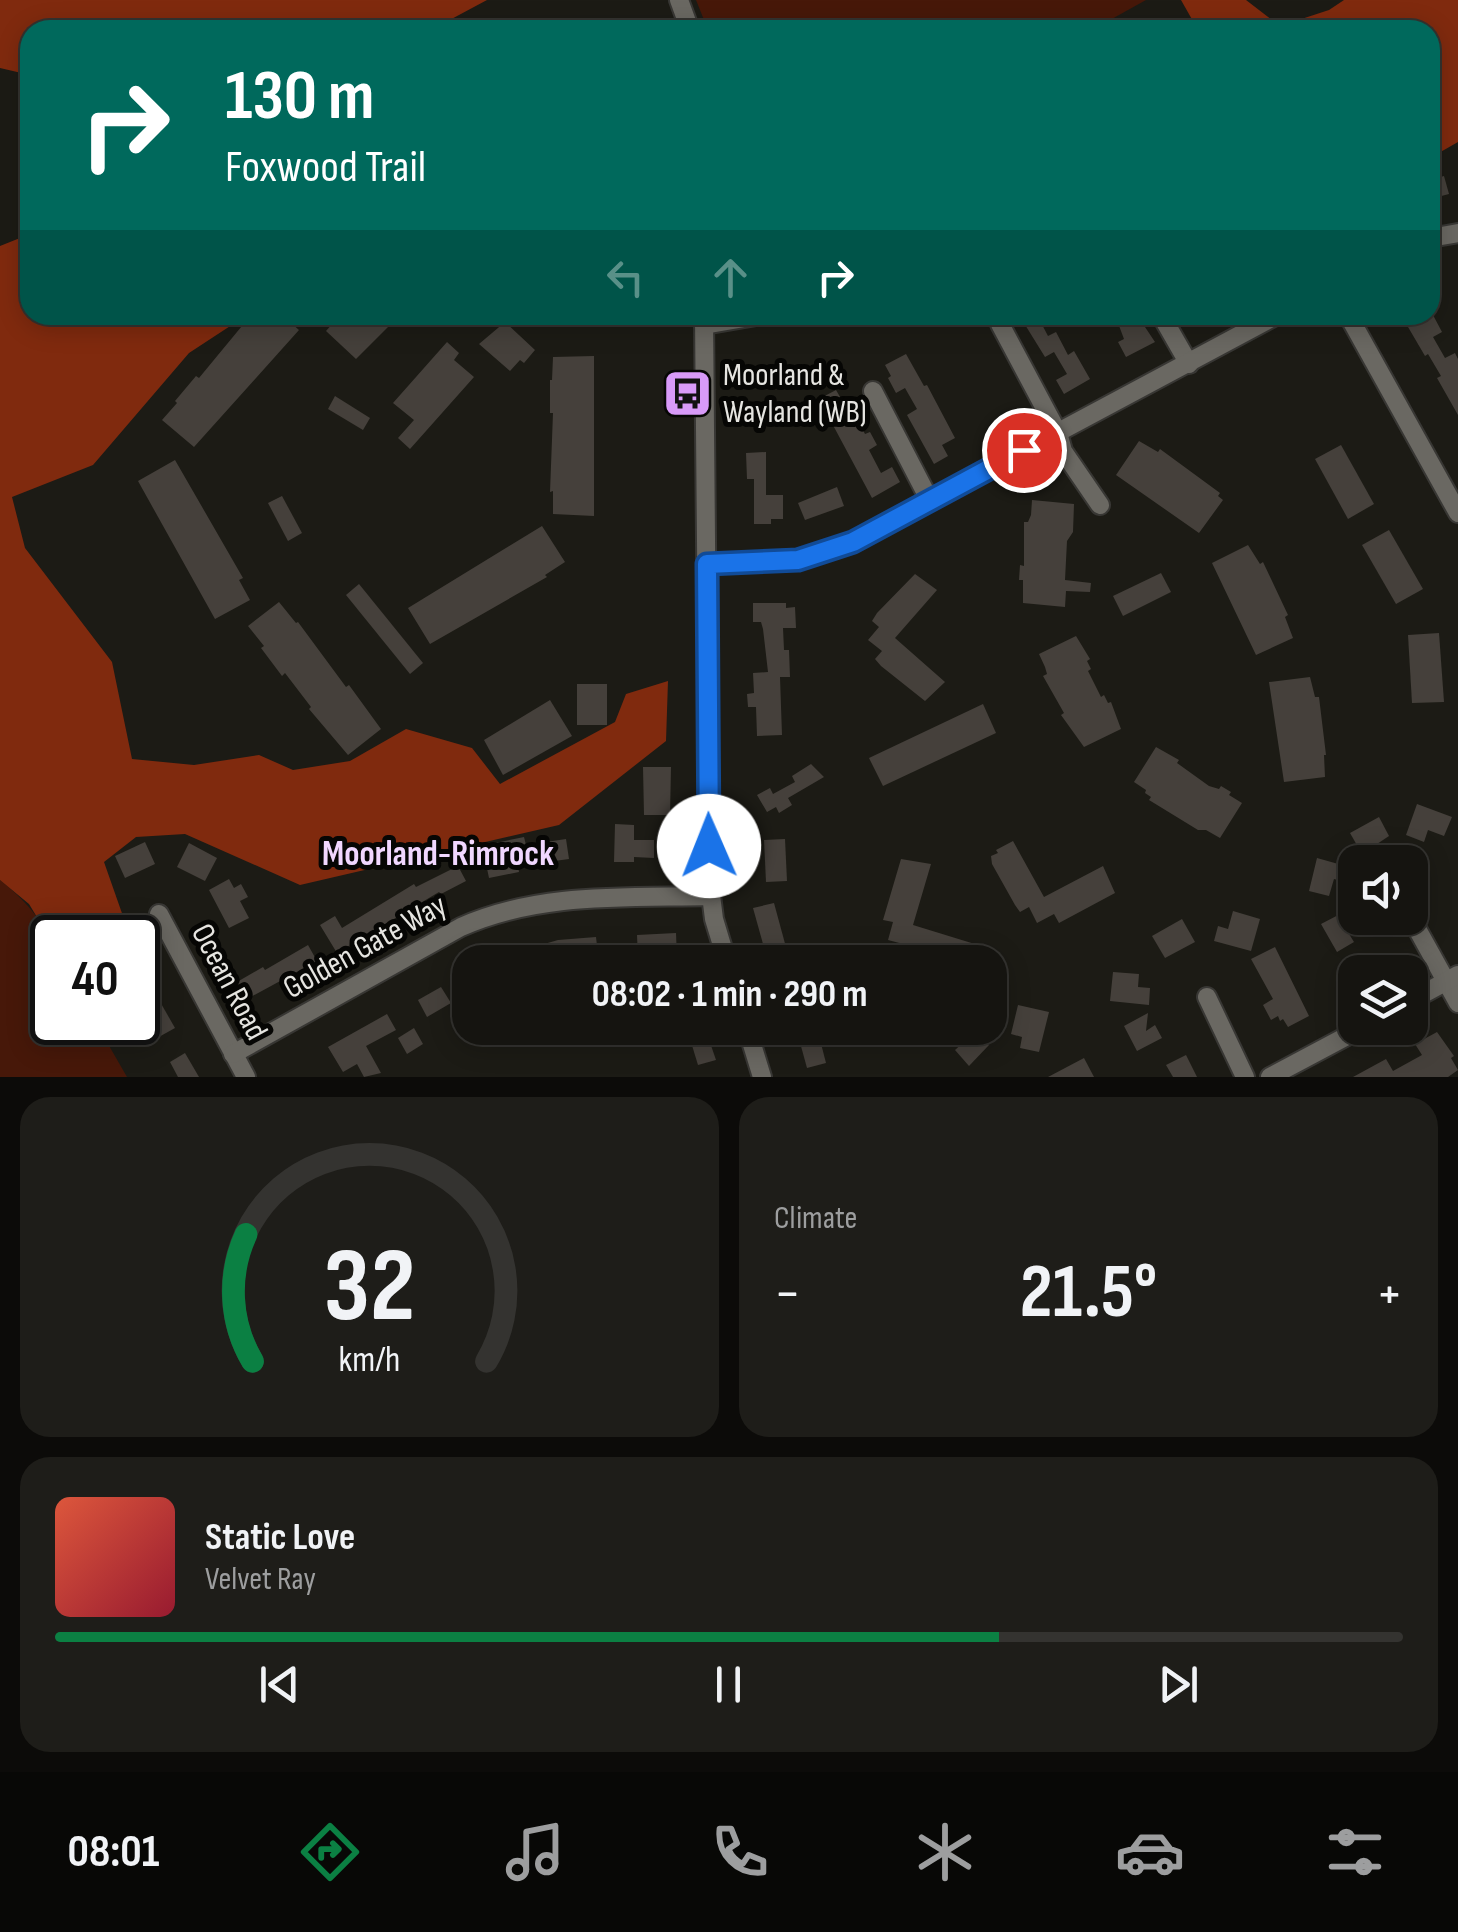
<!DOCTYPE html>
<meta charset="utf-8">
<style>
body{margin:0;font-family:"Sofia Sans Condensed",sans-serif;background:#1e1d19;color:#f1f3f6;height:100vh;display:flex;flex-direction:column;font-size:38px;white-space:nowrap}
*{box-sizing:border-box;margin:0}
p{font-size:32px;color:#9d9e9f}
.icon{flex:none;width:55px;height:55px;fill:none;stroke:currentColor;stroke-width:2;stroke-linecap:round;stroke-linejoin:round}
.map{position:relative;height:1077px;overflow:hidden}
.details{display:flex;flex-direction:column;gap:20px;padding:20px;background:#0c0b09;flex:1}
.details>*{flex:none}
.banner{position:absolute;left:20px;top:20px;width:1420px;height:305px;border-radius:30px;box-shadow:0 5px 25px #0003,0 0 0 2px #343330;background:#00695c;color:#fff;overflow:hidden}
.buttons{position:absolute;left:1338px;top:845px;display:grid;gap:20px}
.buttons a{display:grid;place-items:center;width:90px;height:90px;border-radius:20px;background:#151410;box-shadow:0 5px 25px #0003,0 0 0 2px #343330;font-size:50px}
.speed{position:absolute;left:30px;top:915px;display:flex;gap:20px;font-size:50px;font-weight:700;text-align:center}
.speed>*{display:grid;place-content:center;width:130px;height:130px;border-radius:50%;background:#151410;box-shadow:0 5px 25px #0003,0 0 0 2px #343330;line-height:1}
.speed .limit{border:5px solid #111;border-radius:15px;background:#fff;color:#111}
.pin{position:absolute;display:grid;place-items:center;width:85px;height:85px;color:#fff;margin:-42px;border:5px solid #fff;border-radius:50%;box-shadow:0 2px 10px #0007}
.me{position:absolute;width:110px;margin:-55px;rotate:359deg;stroke-linejoin:round;filter:drop-shadow(0 0 8px #0008)}
.turn{display:flex;align-items:center;gap:35px;height:210px;padding:0 40px;font-size:45px}
.turn .icon{width:130px;height:130px;stroke-width:2.5}
.turn b{display:block;font-size:70px;line-height:85px}
.lanes{display:flex;align-items:center;height:95px;padding:0 40px;background:#0003;justify-content:center;gap:50px;direction:ltr}
.lanes .off{opacity:.35}
.big{font-size:75px;font-weight:700;line-height:1.1}
.details .tile{flex:1;display:flex;flex-direction:column;justify-content:center;gap:15px;min-width:0;padding:0 35px;border-radius:30px;background:#1e1d19}
.details .dial{align-items:center;gap:0}
.dial svg{height:260px;overflow:visible;fill:none;stroke:#343330;stroke-width:7;stroke-linecap:round;text-anchor:middle}
.dial text{fill:#f1f3f6;stroke:none}
.song{display:flex;align-items:center;gap:30px}
.cover{width:120px;height:120px;border-radius:15px;background:linear-gradient(135deg,hsl(10 70% 55%),hsl(350 70% 35%))}
.played{height:10px;border-radius:5px;background:linear-gradient(90deg,#0b8043 70%,#343330 70%)}
.keys{display:flex;justify-content:space-around;direction:ltr}
.heat{display:flex;justify-content:space-between;align-items:center;font-size:55px;direction:ltr}
.details .tiles{flex:1;display:grid;gap:20px;grid-template-columns:1fr 1fr}
.tile:last-child{grid-column:span 2}
.trip{position:absolute;left:452px;top:945px;width:555px;height:100px;border-radius:30px;background:#151410;box-shadow:0 5px 25px #0003,0 0 0 2px #343330;font-weight:700;line-height:100px;text-align:center}
.menu{display:flex;height:160px;justify-content:space-around;align-items:center;background:#080806;color:#9d9e9f}
.menu .icon{width:70px;height:70px}
.menu .active{color:#0b8043}
.menu b{font-size:45px;color:#f1f3f6}
.map>svg:first-child{display:block}
.green{fill:#471809}
.forest{fill:#802a0e}
.building{fill:#45403b}
.lines{fill:none;stroke-linecap:round;stroke-linejoin:round}
.minor-casing{stroke:#383734;stroke-width:22}
.minor{stroke:#6a6862;stroke-width:18}
.route-casing{stroke:#114b97;stroke-width:25}
.route{stroke:#1a73e8;stroke-width:18}
.labels{text-anchor:middle;dominant-baseline:central;stroke-width:10;stroke-linejoin:round;paint-order:stroke}
.poi-label{font-size:32px;fill:#e6e5e1;stroke:#060604;text-anchor:start}
.street-label{font-size:32px;fill:#e6e5e1;stroke:#060604}
.neighbourhood-label{font-size:35px;font-weight:bold;fill:#f1d7ff;stroke:#060604}
</style>
<div class="map">
<svg width="1458" height="1077" viewBox="0 0 1458 1077">
<rect width="100%" height="100%" fill="#1c1b15"/>
<!-- green -->
<g class="green">
<polygon points="696,0 1146,0 1092,30 708,30"/>
<path d="M0 880C60 929 52 950 52 1022L96 1023 127 1077H0Z"/>
</g>
<!-- forest -->
<g class="forest">
<polygon points="0,0 487,0 431,30 30,30 30,75 0,68"/>
<polygon points="1181,0 1246,0 1280,26 1329,10 1344,0 1458,0 1458,142 1430,158 1430,30 1198,30"/>
<polygon points="30,234 30,315 247,315 189,353 93,465 12,497 25,548 112,662 132,759 194,765 259,755 293,770 350,761 406,729 472,748 500,784 615,722 626,694 668,681 666,741 559,825 300,885 185,834 136,837 104,862 124,919 136,937 52,938 52,942 29,904 0,880 0,246"/>
</g>
<!-- building -->
<g class="building">
<polygon points="1444,176 1449,194 1430,199 1430,180"/>
<polygon points="251,315 282,315 299,330 194,447 162,420 177,403 175,401 196,376 199,378"/>
<polygon points="340,315 400,315 356,359 326,331"/>
<polygon points="1019,315 1037,315 1048,336 1056,332 1068,355 1074,351 1090,379 1064,394 1056,380 1067,374 1054,352 1045,357"/>
<polygon points="1115,315 1137,315 1155,342 1126,357 1118,342 1124,339"/>
<polygon points="1401,315 1433,315 1442,332 1433,337 1445,358 1455,353 1458,359 1458,415 1437,378 1441,376 1428,354 1425,356"/>
<polygon points="505,322 535,350 524,363 520,360 510,371 479,344"/>
<polygon points="447,342 459,353 454,360 474,377 410,449 398,438 414,420 393,403"/>
<polygon points="906,354 924,386 927,385 955,438 942,445 948,456 934,464 907,415 917,409 905,388 896,393 888,378 891,376 885,365"/>
<polygon points="594,356 594,516 553,514 553,491 550,492 553,413 550,413 550,380 552,380 553,357"/>
<polygon points="836,390 843,402 853,397 861,412 855,415 865,434 870,432 877,445 869,450 881,473 892,467 900,482 872,498 819,399"/>
<polygon points="335,396 370,418 363,430 328,409"/>
<polygon points="1139,441 1158,452 1160,449 1220,493 1218,496 1223,500 1199,533 1116,475"/>
<polygon points="1341,445 1374,504 1348,519 1315,459"/>
<polygon points="766,452 766,495 783,495 783,519 771,519 771,524 754,524 754,479 747,479 746,453"/>
<polygon points="175,460 243,578 239,580 250,600 215,619 138,481"/>
<polygon points="837,487 844,506 805,520 798,503"/>
<polygon points="282,496 302,533 288,541 268,503"/>
<polygon points="1032,500 1074,504 1073,532 1067,541 1065,580 1091,583 1090,592 1066,591 1065,607 1023,603 1023,580 1019,580 1020,565 1024,566 1024,522 1028,522 1031,515"/>
<polygon points="542,526 565,562 545,575 547,577 430,644 408,608"/>
<polygon points="1389,530 1423,589 1396,604 1362,545"/>
<polygon points="1248,545 1260,564 1263,562 1288,615 1285,617 1293,638 1256,655 1212,563"/>
<polygon points="1161,573 1171,592 1123,616 1113,596"/>
<polygon points="915,574 937,590 895,638 945,682 925,701 881,666 875,659 882,651 868,640 879,627 872,621 877,613"/>
<polygon points="359,584 423,663 410,674 346,595"/>
<polygon points="279,602 296,623 298,622 346,687 349,685 381,729 348,755 309,709 311,707 285,673 282,676 261,648 264,646 248,626"/>
<polygon points="753,603 786,603 786,608 795,607 796,628 783,628 784,650 789,650 790,677 780,677 782,735 757,736 756,707 748,707 747,694 754,693 753,673 768,672 763,629 761,622 753,622"/>
<polygon points="1439,633 1444,702 1412,703 1408,635"/>
<polygon points="1076,636 1090,659 1087,661 1091,669 1088,671 1101,697 1104,695 1108,703 1111,702 1121,729 1084,747 1061,715 1064,713 1043,676 1047,674 1045,667 1039,654"/>
<polygon points="1310,677 1315,697 1319,697 1326,755 1324,755 1325,777 1284,782 1269,682"/>
<rect x="577" y="684" width="30" height="41"/>
<polygon points="550,700 572,736 503,775 484,740"/>
<polygon points="983,704 996,733 883,786 869,758"/>
<polygon points="1156,747 1179,760 1177,763 1209,786 1219,789 1221,786 1231,792 1229,795 1242,803 1220,838 1206,830 1198,830 1149,800 1151,797 1145,793 1146,790 1134,782"/>
<polygon points="811,764 824,777 788,798 792,805 779,813 776,807 767,812 757,795 770,788 773,794 795,782 792,776"/>
<polygon points="643,767 671,767 670,815 644,815"/>
<polygon points="1417,804 1452,817 1444,836 1428,830 1424,842 1406,835"/>
<polygon points="1379,817 1389,836 1362,854 1350,833"/>
<polygon points="615,824 634,825 634,840 654,840 654,858 634,857 634,862 614,862"/>
<polygon points="524,837 526,845 566,839 569,859 518,866 519,872 489,878 485,859 493,858 490,844"/>
<polygon points="785,839 787,881 766,882 764,840"/>
<polygon points="1013,841 1044,897 1103,866 1115,893 1059,923 1054,914 1037,923 1029,907 1020,912 1015,905 992,864 991,856 998,853 996,850"/>
<polygon points="145,842 155,864 125,878 115,856"/>
<polygon points="189,843 217,858 205,881 177,867"/>
<polygon points="1317,858 1349,867 1345,882 1334,879 1329,896 1309,891"/>
<polygon points="901,859 931,864 913,925 978,945 972,962 933,962 904,954 907,945 888,940 893,922 883,920"/>
<polygon points="458,866 466,881 441,894 439,892 337,953 320,925 335,916 342,928 414,884 416,887"/>
<polygon points="229,879 234,888 241,884 248,897 240,901 249,918 229,928 209,890"/>
<polygon points="774,903 790,962 768,962 753,908"/>
<polygon points="1233,911 1260,919 1251,951 1214,941 1218,926 1228,929"/>
<polygon points="1344,912 1352,926 1346,929 1354,942 1337,952 1321,924"/>
<polygon points="1182,919 1195,942 1165,958 1152,936"/>
<polygon points="676,933 677,958 638,959 637,935"/>
<polygon points="596,937 598,954 551,957 553,962 492,962 492,959 558,940"/>
<polygon points="308,945 317,961 247,999 237,982 263,967 265,970"/>
<polygon points="1275,947 1309,1016 1288,1027 1283,1019 1280,1021 1278,1016 1271,1020 1263,1005 1273,999 1251,959"/>
<polygon points="1385,954 1395,972 1351,972"/>
<polygon points="1113,972 1139,974 1138,987 1150,988 1149,1005 1110,1001"/>
<polygon points="441,987 451,1003 427,1017 418,1000"/>
<polygon points="159,1000 175,1028 157,1038 142,1010"/>
<polygon points="1018,1005 1049,1012 1039,1052 1020,1048 1022,1037 1011,1034"/>
<polygon points="1148,1013 1146,1031 1155,1025 1162,1038 1137,1051 1124,1026"/>
<polygon points="387,1014 396,1030 366,1046 381,1073 364,1077 357,1064 343,1072 328,1047"/>
<polygon points="414,1028 423,1044 407,1054 398,1038"/>
<polygon points="693,1028 705,1028 716,1060 698,1065 687,1029"/>
<polygon points="796,1028 817,1028 826,1063 807,1068"/>
<polygon points="976,1031 989,1045 969,1066 955,1050"/>
<polygon points="1437,1032 1454,1056 1451,1058 1458,1070 1448,1077 1353,1077 1386,1059 1393,1071 1422,1055 1415,1044"/>
<polygon points="185,1053 199,1077 178,1077 170,1062"/>
<polygon points="1186,1055 1197,1077 1173,1077 1166,1065"/>
<polygon points="1084,1058 1094,1077 1048,1077"/>
</g>
<g class="lines">
<defs>
<g id="minor">
<polyline points="679,0 690,30"/>
<polyline points="1430,238 1458,233"/>
<polyline points="704,315 709,879 714,919 727,962"/>
<polyline points="1161,315 1189,364"/>
<polyline points="1348,315 1458,513"/>
<polyline points="1000,324 1058,433 1063,451 1100,505"/>
<polyline points="704,325 762,315"/>
<polyline points="873,391 930,501"/>
<polyline points="707,564 798,559 853,542 1277,315"/>
<polyline points="159,914 246,1077"/>
<polyline points="1410,916 1458,1003"/>
<polyline points="1207,997 1245,1077"/>
<polyline points="1410,1001 1458,975"/>
<polyline points="747,1028 762,1077"/>
<path d="M233 1054 461 927C540 892 625 898 711 896"/>
<polyline points="1270,1077 1362,1028"/>
</g>
</defs>
<!-- minor casing -->
<use href="#minor" class="minor-casing"/>
<!-- minor -->
<use href="#minor" class="minor"/>
</g>
<g class="lines">
<defs>
<polyline id="route" points="709,846 707,564 798,560 853,542 1024,450"/>
</defs>
<!-- route casing -->
<use href="#route" class="route-casing"/>
<!-- route -->
<use href="#route" class="route"/>
</g>
<!-- icons -->
<defs>
<symbol id="bus-square" viewBox="-11 -11 22 22"><rect x="-9" y="-9" width="18" height="18" rx="4" fill="#d89af8" stroke="#060604"/><path d="M-5-6H5V4H4V6H2V4H-2V6H-4V4H-5ZM-3.5-4V0h7V-4ZM-3.5 1.2v1.5H-2V1.2ZM2 1.2v1.5H3.5V1.2Z" fill="#111"/></symbol>
</defs>
<g fill-rule="evenodd">
<use href="#bus-square" x="660" y="366" width="55" height="55"/>
</g>
<g class="labels">
<!-- poi labels -->
<g class="poi-label">
<text x="723" y="375">Moorland &amp;<tspan x="723" dy="37">Wayland (WB)</tspan></text>
</g>
<!-- street labels -->
<g class="street-label">
<text transform="translate(365 947) rotate(-29)">Golden Gate Way</text>
<text transform="translate(229 982) rotate(62)">Ocean Road</text>
</g>
<!-- neighbourhood labels -->
<g class="neighbourhood-label">
<text x="438" y="854">Moorland-Rimrock</text>
</g>
</g>
</svg>
<div class="buttons">
<a><svg class="icon" aria-label="sound" viewBox="0 0 24 24"><path d="M4 9h4l5-4v14l-5-4H4zM17 9q2 3 0 6"/></svg></a>
<a><svg class="icon" aria-label="layers" viewBox="0 0 24 24"><path d="M12 4l9 5-9 5-9-5zM3 14l9 5 9-5"/></svg></a>
</div>
<div class="speed"><div class="limit">40</div></div>
<div class="pin" style="left:1024px;top:450px;background:#d93025"><svg class="icon" aria-label="arrive" viewBox="0 0 24 24"><path d="M6 21V4h12l-3 4 3 4H6"/></svg></div>
<svg class="me" style="left:709px;top:846px" viewBox="-20 -20 40 40"><circle r="19" fill="#fff"/><path d="M0-13L10 11 0 6-10 11z" fill="#1a73e8"/></svg>
<div class="trip">08:02 · 1 min · 290 m</div>
<div class="banner">
<div class="turn"><svg class="icon" aria-label="right" viewBox="0 0 24 24"><path d="M7 20v-9h11M14 6l5 5-5 5"/></svg><div><b>130 m</b>Foxwood Trail</div></div>
<div class="lanes"><svg class="icon off" aria-label="left" viewBox="0 0 24 24"><path d="M17 20v-9H6M10 6l-5 5 5 5"/></svg><svg class="icon off" aria-label="ahead" viewBox="0 0 24 24"><path d="M12 20V5M6 11l6-6 6 6"/></svg><svg class="icon" aria-label="right" viewBox="0 0 24 24"><path d="M7 20v-9h11M14 6l5 5-5 5"/></svg></div>
</div>
</div>
<section class="details">
<div class="tiles">
<div class="tile dial"><svg viewBox="0 0 100 80">
<path d="M14 69A42 42 0 1 1 86 69"/>
<path d="M14 69A42 42 0 0 1 12 30" stroke="#0b8043"/>
<text x="50" y="56" font-size="32" font-weight="700">32</text>
<text x="50" y="72" font-size="11">km/h</text>
</svg></div>
<div class="tile"><p>Climate</p>
<div class="heat"><a>−</a><b class="big">21.5°</b><a>+</a></div>
</div>
<div class="tile">
<div class="song"><i class="cover"></i><div><b>Static Love</b><p>Velvet Ray</p></div></div>
<div class="played"></div>
<div class="keys"><svg class="icon" aria-label="previous" viewBox="0 0 24 24"><path d="M18 5L8 12l10 7zM5 5v14"/></svg><svg class="icon" aria-label="pause" viewBox="0 0 24 24"><path d="M8 5v14M16 5v14"/></svg><svg class="icon" aria-label="next" viewBox="0 0 24 24"><path d="M6 5l10 7-10 7zM19 5v14"/></svg></div>
</div>
</div>
</section>
<nav class="menu">
<b>08:01</b>
<svg class="icon active" aria-label="directions" viewBox="0 0 24 24"><path d="M12 3l9 9-9 9-9-9zM9 14v-3h6M13 9l2 2-2 2"/></svg>
<svg class="icon" aria-label="music" viewBox="0 0 24 24"><path d="M9 18V5l10-2v13"/><circle cx="6" cy="18" r="3"/><circle cx="16" cy="16" r="3"/></svg>
<svg class="icon" aria-label="phone" viewBox="0 0 24 24"><path d="M5 4h4l2 5-3 2q2 4 5 5l2-3 5 2v4C11 20 4 13 5 4z"/></svg>
<svg class="icon" aria-label="climate" viewBox="0 0 24 24"><path d="M12 3v18M4 7l16 10M4 17L20 7"/></svg>
<svg class="icon" aria-label="car" viewBox="0 0 24 24"><path d="M5 17H2v-5l4-1 3-4h7l3 4 3 1v5h-3M9 17h6M6 11h13"/><circle cx="7" cy="17" r="2"/><circle cx="17" cy="17" r="2"/></svg>
<svg class="icon" aria-label="filters" viewBox="0 0 24 24"><path d="M4 7h16M4 17h16"/><circle cx="9" cy="7" r="2"/><circle cx="15" cy="17" r="2"/></svg>
</nav>
